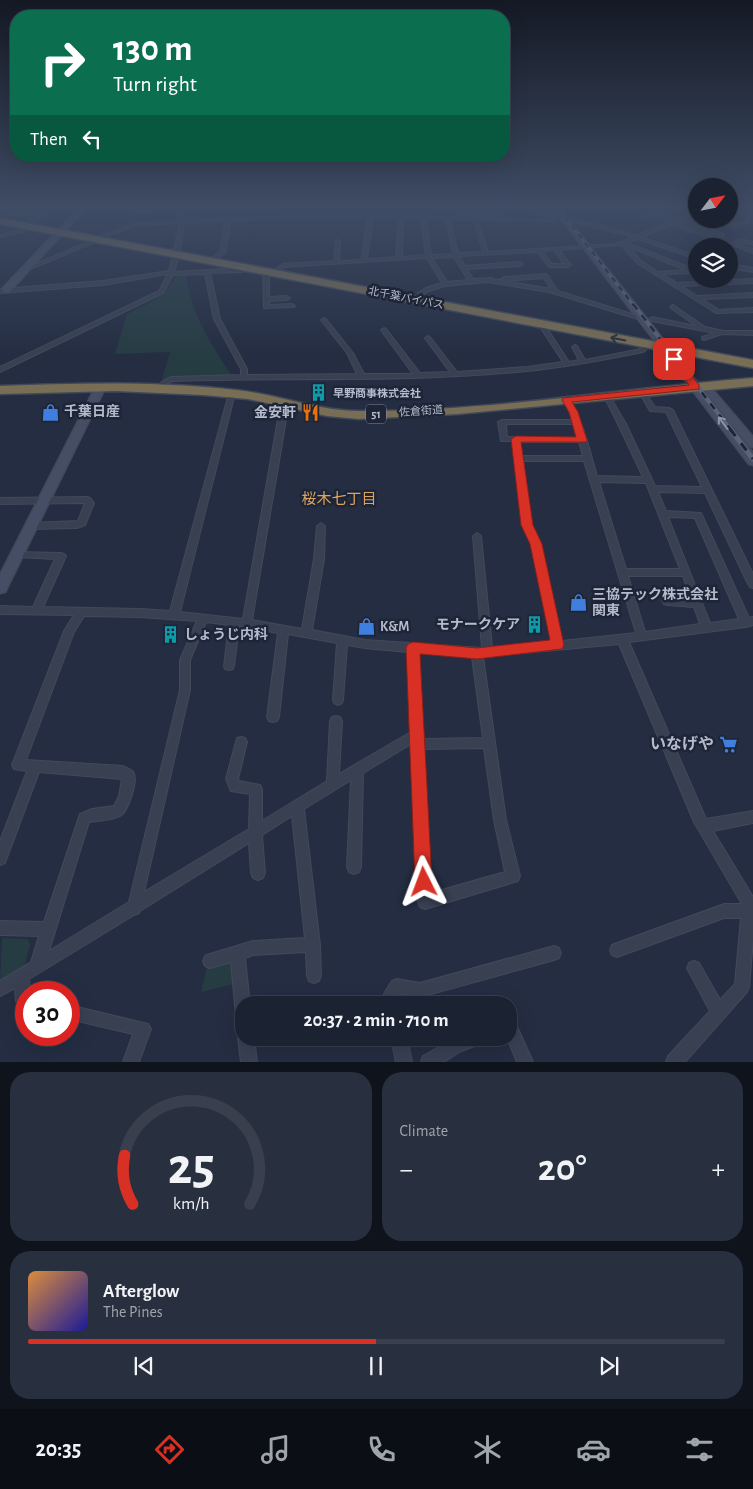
<!DOCTYPE html>
<meta charset="utf-8">
<style>
body{margin:0;font-family:"Alegreya Sans","Noto Sans JP",sans-serif;background:#282f3e;color:#f1f3f6;height:100vh;display:flex;flex-direction:column;font-size:19px;white-space:nowrap}
*{box-sizing:border-box;margin:0}
p{font-size:16px;color:#a0a4ac}
.icon{flex:none;width:28px;height:28px;fill:none;stroke:currentColor;stroke-width:2;stroke-linecap:round;stroke-linejoin:round}
.map{position:relative;height:1062px;overflow:hidden}
.panel{display:flex;flex-direction:column;gap:10px;padding:10px;background:#0f131c;flex:1}
.panel>*{flex:none}
.hud{position:absolute;left:10px;top:10px;width:500px;height:152px;border-radius:20px;box-shadow:0 5px 20px #0002,0 0 0 1px #393f4d;background:#0b6e4f;color:#fff;overflow:hidden}
.needle{width:32px;rotate:58deg}
.buttons{position:absolute;left:688px;top:178px;display:grid;gap:10px}
.buttons a{display:grid;place-items:center;width:50px;height:50px;border-radius:50%;background:#1b2232;box-shadow:0 5px 20px #0002,0 0 0 1px #393f4d;font-size:25px}
.speed{position:absolute;left:15px;top:981px;display:flex;gap:10px;font-size:25px;font-weight:700;text-align:center}
.speed>*{display:grid;place-content:center;width:65px;height:65px;border-radius:50%;background:#1b2232;box-shadow:0 5px 20px #0002,0 0 0 1px #393f4d;line-height:1}
.speed .limit{border:8px solid #d22;background:#fff;color:#111}
.pin{position:absolute;display:grid;place-items:center;width:42px;height:42px;color:#fff;margin:-21px;border-radius:10px;box-shadow:0 2px 8px #0006}
.me{position:absolute;width:55px;margin:-28px;rotate:357deg;stroke-linejoin:round;filter:drop-shadow(0 0 4px #0008)}
.turn{display:flex;align-items:center;gap:18px;height:105px;padding:0 20px;font-size:22px}
.turn .icon{width:65px;height:65px;stroke-width:2.5}
.turn b{display:block;font-size:35px;line-height:42px}
.then{display:flex;align-items:center;height:48px;padding:0 20px;background:#0003;gap:10px;font-size:19px}
.big{font-size:38px;font-weight:600;line-height:1.1}
.panel .tile{flex:1;display:flex;flex-direction:column;justify-content:center;gap:8px;min-width:0;padding:0 18px;border-radius:20px;background:#282f3e}
.panel .dial{align-items:center;gap:0}
.dial svg{height:130px;overflow:visible;fill:none;stroke:#393f4d;stroke-width:7;stroke-linecap:round;text-anchor:middle}
.dial text{fill:#f1f3f6;stroke:none}
.song{display:flex;align-items:center;gap:15px}
.cover{width:60px;height:60px;border-radius:8px;background:linear-gradient(135deg,hsl(30 70% 55%),hsl(240 70% 35%))}
.played{height:5px;border-radius:2px;background:linear-gradient(90deg,#d93025 50%,#393f4d 50%)}
.keys{display:flex;justify-content:space-around;direction:ltr}
.heat{display:flex;justify-content:space-between;align-items:center;font-size:28px;direction:ltr}
.panel .tiles{flex:1;display:grid;gap:10px;grid-template-columns:1fr 1fr}
.tile:last-child{grid-column:span 2}
.trip{position:absolute;left:235px;top:996px;width:282px;height:50px;border-radius:20px;background:#1b2232;box-shadow:0 5px 20px #0002,0 0 0 1px #393f4d;font-weight:600;line-height:50px;text-align:center}
.tab-bar{display:flex;height:80px;justify-content:space-around;align-items:center;background:#0b0e14;color:#a0a4ac}
.tab-bar .icon{width:35px;height:35px}
.tab-bar .selected{color:#d93025}
.tab-bar b{font-size:22px;color:#f1f3f6}
.map>svg:first-child{display:block}
.green{fill:#263c43}
.lines{fill:none;stroke-linecap:round;stroke-linejoin:round}
.street-casing{stroke:#42495b;stroke-width:2}
.secondary-casing{stroke:#42495b;stroke-width:3}
.highway-casing{stroke:#404859;stroke-width:3}
.street{fill:#384052;fill-rule:evenodd}
.secondary{fill:#464e65;fill-rule:evenodd}
.highway{fill:#786e55;fill-rule:evenodd}
.rail-far2-casing{stroke:#5a6379;stroke-width:3}
.rail-far1-casing{stroke:#5a6379;stroke-width:4}
.rail-casing{stroke:#5a6379;stroke-width:5}
.rail-far2{stroke:#1d2537;stroke-width:2;stroke-dasharray:5.5;stroke-linecap:butt}
.rail-far1{stroke:#1d2537;stroke-width:2.5;stroke-dasharray:7;stroke-linecap:butt}
.rail{stroke:#1d2537;stroke-width:3;stroke-dasharray:9;stroke-linecap:butt}
.oneway{stroke:#2b303c}
.oneway2{stroke:#8e95a8}
.route{fill:#d93025;stroke:#8d1f18}
.labels{text-anchor:middle;dominant-baseline:central;stroke-width:5;stroke-linejoin:round;paint-order:stroke}
.far-street-label{font-size:11px;fill:#b5bbcc;stroke:#1d2537}
.far-poi-label{font-size:11px;font-weight:bold;fill:#b5bbcc;stroke:#1d2537;text-anchor:start}
.shield{fill:#1d2537;stroke:#878e9f;stroke-width:1}
.shield-label{font-size:12px;font-weight:bold;fill:#b5bbcc}
.poi-label{font-size:14px;font-weight:bold;fill:#b5bbcc;stroke:#1d2537;text-anchor:start}
.neighbourhood-label{font-size:15px;fill:#dda35f;stroke:#1d2537}
.near-poi-label{font-size:16px;font-weight:bold;fill:#b5bbcc;stroke:#1d2537;text-anchor:end}
</style>
<div class="map">
<svg width="753" height="1062" viewBox="0 0 753 1062">
<rect width="100%" height="100%" fill="#242d42"/>
<!-- green -->
<g class="green">
<polygon points="0,208 47,208 31,220 0,213"/>
<polygon points="458,210 503,212 504,214 511,216 507,219 459,218"/>
<path d="M186 275C193 319 209 339 231 375L162 379 170 352 115 354 127 314C147 304 166 297 176 276Z"/>
<polygon points="2,938 28,939 30,945 23,971 0,985"/>
<polygon points="227,961 231,964 234,984 201,992 207,967"/>
</g>
<g class="lines">
<defs>
<g id="street">
<polygon points="48,208 53,208 34,224 30,224 30,222"/>
<polygon points="130,208 134,208 132,211 151,211 153,208 158,208 152,213 127,213"/>
<path d="M179 208H183L184 220 292 216H423L551 220 548 216 513 208H522L563 216 636 235 672 221 655 215 645 218 643 217 653 212 676 219 696 212V215L685 219 724 234V236L711 238 671 225 641 237 696 256V259L638 239 627 243 696 270 694 273 662 274 677 283 753 279V283L681 286 697 296 753 293V297L702 299 719 310 753 308V312L716 313 637 263 621 245 559 250 571 265 568 267H549L538 252 459 256 465 266 520 262 523 264 520 266 467 269 473 279 491 278 493 279 551 289 544 278 504 281 501 279 504 277 545 274 547 275 558 291 645 318V320H641L549 292 488 282 445 286 429 291 422 295H418V293L426 288 442 283 427 258 284 267 278 271 275 269 283 264 334 261 336 241 338 240 340 241 339 261 361 260 368 218H292L231 221 225 253 216 259 213 257 220 252 226 221 184 223 180 250 174 272 241 268 247 266 250 268 242 272 210 273 220 319 247 369V375L357 374 347 353 321 320 324 318 326 319 353 353 364 374H413L381 330 384 328 386 329 420 373 450 372 425 338 428 336 430 337 457 372 527 367 563 362 539 325 542 323 544 324 569 362 579 360 572 347 575 345 577 346 585 360 641 349 644 344 646 343 649 345 645 351 643 352C604 360 566 367 527 371 409 383 291 377 173 381L167 383 160 390H156V388L163 381 172 377 241 375V369L214 319 205 274 173 275 163 293 0 372V367L159 291 168 274 103 285 0 293V289L103 281 169 271 180 223 138 225 104 237 100 236 137 223 180 221ZM553 217 627 235 633 237 616 244 488 252 478 220 556 222ZM373 218H399L396 257 367 259ZM403 218 421 219 426 255 402 257ZM426 219H446L453 254 431 255ZM450 220H474L483 252 458 253ZM679 221H681L717 235H711L675 223ZM629 247 686 270 658 272 641 261ZM554 250 564 264H552L542 251ZM454 257 468 280 447 282 432 258Z"/>
<polygon points="729,208 753,216 753,221 735,227 711,219 717,219 735,224 750,219 729,210"/>
<polygon points="25,225 29,226 23,232 0,237 0,235 19,230"/>
<polygon points="96,239 100,240 28,270 23,269"/>
<polygon points="740,239 753,242 753,245 740,242 736,244 753,249 753,253 730,244"/>
<polygon points="729,264 753,268 753,272 729,268"/>
<polygon points="266,269 269,271 269,297 287,296 290,298 287,300 269,301 269,305 292,304 295,306 294,307 264,308 263,271"/>
<polygon points="673,305 705,327 724,331 753,331 753,335 722,334 704,340 702,339 702,337 715,333 652,321 649,319 652,317 696,326 671,308 671,306"/>
<path d="M642 390 644 391 655 407 669 408 673 410 753 574V588L750 587 748 584 705 493 658 492 666 511 701 513 749 618 753 617V625L746 627 629 642 706 819 753 811V823L713 831 753 897V940L749 987 747 992 685 1062H666L668 1056 710 1011 687 968 689 963 694 961 699 963 720 1000 735 984 741 918H724L617 957 612 955 610 950 612 945 617 943 724 904H742L694 822 619 644 483 657 506 820 520 876 518 881 425 909 420 907 418 902 411 744 363 773 361 867 359 872 354 874 349 872 347 867 351 780 304 809 320 945 321 976 319 981 314 983 309 981 307 976 306 952 253 955 245 958 250 1005H244V1022L239 1020 236 1015 231 962 210 968 205 966 203 961 205 956 210 954 253 941 305 938 292 816 262 835 265 873 263 878 258 880 253 878 251 873 249 843 140 911 139 913 134 915 29 979 30 992H26V1009L18 1006 16 1001 15 988 0 996V981L31 962 39 936 0 935V921L44 922 80 814 92 809 114 806 119 796 122 779 39 772 5 863 0 865V841L27 771 14 769 12 765 64 631 74 615 0 614V606L33 607 55 559 17 557 14 556 12 554 14 552 61 553 64 554 66 556 43 607 140 609 170 611 229 393 232 391 235 393 180 612 243 619 281 402 285 400 289 402 252 620 302 629 314 559 317 526 321 523 325 526 324 559 312 630 365 640 482 648 473 536 477 533 481 536 492 647 552 641 532 544 523 525 513 441H501L498 422 502 420H572L569 411 562 400 566 398 568 399C584 421 589 450 597 476L643 477 618 424 604 396 607 394 609 395 626 424 655 486 702 487 666 412 650 411 639 392ZM506 424H573L577 438 507 437ZM520 442H579L583 456H522ZM523 461H584L636 633 562 641 540 544 531 525ZM599 482 646 483 680 569H626ZM668 517 695 518 739 619 710 623ZM628 576H683L691 599 667 597 664 598 662 601 664 604 667 605 694 607 700 624 645 632ZM84 616 140 617 197 621 180 660V690L129 902 49 951 89 822C99 820 111 821 120 816 128 812 139 779 133 772 131 769 126 768 123 766L26 760 74 632ZM206 622 229 625 224 666 225 669 229 670 233 669 234 666 239 626 278 633 267 717 269 721 273 722 277 721 279 717 288 634 337 643 333 700 334 703 338 705 342 703 343 700 347 645 365 648 408 652 411 732 339 774 342 721 340 717 336 716 332 717 330 721 327 781 262 821V789L260 785 239 781 238 779 247 742 245 738 241 737 237 738 226 779 231 791 250 794 249 829 144 892 190 690V660ZM418 653 472 657 483 738 423 739ZM484 748 494 820 505 872 431 893 424 749Z"/>
<polygon points="87,497 90,498 94,503 85,525 77,528 31,529 27,526 31,523 78,521 85,503 0,504 0,498"/>
<polygon points="554,946 559,948 561,953 559,958 554,960 420,997 400,994 398,998 400,1005 384,1005 383,997 385,992 392,981 397,979 420,983"/>
<polygon points="69,1005 148,1024 151,1029 139,1062 123,1062 133,1034 69,1019"/>
<polygon points="509,1017 514,1020 533,1062 517,1062 507,1038 509,1038"/>
<polygon points="244,1031 244,1038 254,1038 257,1062 241,1062 238,1038 241,1033"/>
<polygon points="391,1038 407,1038 412,1062 396,1062"/>
<polygon points="455,1038 485,1038 482,1043 459,1052 444,1062 421,1062 423,1056"/>
</g>
<g id="secondary">
<polygon points="79,208 86,208 9,292 3,292 3,288"/>
<polygon points="553,208 559,208 753,453 753,465 749,464"/>
<polygon points="100,385 105,388 7,588 5,592 0,593 0,575 95,388"/>
<polygon points="710,389 713,390 753,437 753,447 749,446 707,394 705,392"/>
</g>
<g id="highway">
<polygon points="0,218 753,360 753,368 0,224"/>
<path d="M753 378V386L458 414 359 419 327 416 248 399 203 395 116 391 0 394V386C78 383 158 381 236 390 277 394 317 411 359 411 488 412 624 388 753 378Z"/>
</g>
</defs>
<!-- street casing -->
<use href="#street" class="street-casing"/>
<!-- secondary casing -->
<use href="#secondary" class="secondary-casing"/>
<!-- highway casing -->
<use href="#highway" class="highway-casing"/>
<!-- street -->
<use href="#street" class="street"/>
<!-- secondary -->
<use href="#secondary" class="secondary"/>
<!-- highway -->
<use href="#highway" class="highway"/>
<defs>
<polyline id="rail-far2" points="558,208 634,306"/>
<polyline id="rail-far1" points="633,304 731,430"/>
<polyline id="rail" points="730,429 753,459"/>
</defs>
<!-- rail-far2 casing -->
<use href="#rail-far2" class="rail-far2-casing"/>
<!-- rail-far1 casing -->
<use href="#rail-far1" class="rail-far1-casing"/>
<!-- rail casing -->
<use href="#rail" class="rail-casing"/>
<!-- rail-far2 -->
<use href="#rail-far2" class="rail-far2"/>
<!-- rail-far1 -->
<use href="#rail-far1" class="rail-far1"/>
<!-- rail -->
<use href="#rail" class="rail"/>
</g>
<!-- one-way arrows -->
<defs><path id="oneway-shaft" d="M-6 0H5M1.5-3L5.5 0L1.5 3" fill="none" stroke-width="1.6" stroke-linecap="round" stroke-linejoin="round" transform="scale(1.25)"/></defs>
<use class="oneway" href="#oneway-shaft" transform="translate(618 339) rotate(-169)"/>
<use class="oneway2" href="#oneway-shaft" transform="translate(723 423) rotate(-127)"/>
<!-- sky -->
<linearGradient id="sky" x2="0" y2="1"><stop stop-color="#141924"/><stop offset="0.58" stop-color="#3f4c65"/><stop offset="1" stop-color="#3f4c65" stop-opacity="0"/></linearGradient>
<rect width="753" height="357" fill="url(#sky)"/>
<!-- route -->
<polygon class="route" points="671,357 677,357 699,385 699,389 572,402 578,412 587,440 586,442 521,442 533,525 542,544 564,645 562,649 477,659 420,654 432,882 430,888 424,891 417,888 415,882 406,648 408,644 413,642 477,648 550,640 530,544 521,525 511,439 516,436 576,437 569,412 562,400 563,398 689,385 670,359"/>
<!-- icons -->
<defs>
<symbol id="building-bare" viewBox="-9 -9 18 18"><path d="M-4-6H4V6H1V3H-1V6H-4ZM-2.5-4.3h1.7v1.8h-1.7ZM.8-4.3h1.7v1.8H.8ZM-2.5-1h1.7V.8h-1.7ZM.8-1h1.7V.8H.8Z" fill="#0f9aa8" stroke="#1d2537" stroke-width="2.5" paint-order="stroke"/></symbol>
<symbol id="shop-bare" viewBox="-9 -9 18 18"><path d="M-5-2.5h2.3a2.7 3.5 0 0 1 5.4 0H5L5.5 6h-11ZM-1.5-2.5h3a1.5 2.3 0 0 0-3 0Z" fill="#3f7fe0" stroke="#1d2537" stroke-width="2.5" paint-order="stroke"/></symbol>
<symbol id="restaurant-bare" viewBox="-9 -9 18 18"><path d="M-5-6h1v4h1v-4h1v4h1v-4h1v5L-1.5 .5V6h-2V.5L-5-1ZM5-6V6H3V1.5H1.5Q1.5-4 5-6Z" fill="#e8710a" stroke="#1d2537" stroke-width="2.5" paint-order="stroke"/></symbol>
<symbol id="supermarket-bare" viewBox="-9 -9 18 18"><path d="M-6-5.5h2.5l.6 2H6L4.5 2H-2.5L-4.4-4H-6ZM-1.5 3.2a1.3 1.3 0 1 0 .1 0ZM3 3.2a1.3 1.3 0 1 0 .1 0Z" fill="#3f7fe0" stroke="#1d2537" stroke-width="2.5" paint-order="stroke"/></symbol>
</defs>
<g fill-rule="evenodd">
<use href="#building-bare" x="306" y="380" width="25" height="25"/>
<use href="#shop-bare" x="38" y="400" width="25" height="25"/>
<use href="#restaurant-bare" x="298" y="400" width="25" height="25"/>
<use href="#shop-bare" x="566" y="590" width="25" height="25"/>
<use href="#building-bare" x="522" y="612" width="25" height="25"/>
<use href="#shop-bare" x="354" y="614" width="25" height="25"/>
<use href="#building-bare" x="158" y="622" width="25" height="25"/>
<use href="#supermarket-bare" x="716" y="732" width="25" height="25"/>
</g>
<g class="labels">
<!-- far-street labels -->
<g class="far-street-label">
<text transform="translate(406 298) rotate(11)">北千葉バイパス</text>
<text transform="translate(421 411) rotate(-4)">佐倉街道</text>
</g>
<!-- far-poi labels -->
<g class="far-poi-label">
<text x="333" y="393">早野商事株式会社</text>
</g>
<!-- shield labels -->
<rect class="shield" x="366" y="404.5" width="20" height="19" rx="4"/>
<g class="shield-label">
<text x="376" y="414">51</text>
</g>
<!-- poi labels -->
<g class="poi-label">
<text x="64" y="412">千葉日産</text>
<text x="296" y="413" text-anchor="end">金安軒</text>
<text x="592" y="595">三協テック株式会社<tspan x="592" dy="16">関東</tspan></text>
<text x="520" y="625" text-anchor="end">モナークケア</text>
<text x="380" y="627">K&amp;M</text>
<text x="184" y="635">しょうじ内科</text>
</g>
<!-- neighbourhood labels -->
<g class="neighbourhood-label">
<text x="339" y="499">桜木七丁目</text>
</g>
<!-- near-poi labels -->
<g class="near-poi-label">
<text x="714" y="744">いなげや</text>
</g>
</g>
</svg>
<div class="buttons">
<a><svg class="needle" viewBox="-14 -14 28 28"><path d="M0-13l5 13h-10z" fill="#e53935"/><path d="M0 13l5-13h-10z" fill="#a0a4ac"/></svg></a>
<a><svg class="icon" aria-label="layers" viewBox="0 0 24 24"><path d="M12 4l9 5-9 5-9-5zM3 14l9 5 9-5"/></svg></a>
</div>
<div class="speed"><div class="limit">30</div></div>
<div class="pin" style="left:674px;top:359px;background:#d93025"><svg class="icon" aria-label="arrive" viewBox="0 0 24 24"><path d="M6 21V4h12l-3 4 3 4H6"/></svg></div>
<svg class="me" style="left:424px;top:882px" viewBox="-20 -20 40 40"><path d="M0-17L14 15 0 8-14 15z" fill="#d93025" stroke="#fff" stroke-width="4"/></svg>
<div class="trip">20:37 · 2 min · 710 m</div>
<div class="hud">
<div class="turn"><svg class="icon" aria-label="right" viewBox="0 0 24 24"><path d="M7 20v-9h11M14 6l5 5-5 5"/></svg><div><b>130 m</b>Turn right</div></div>
<div class="then">Then<svg class="icon" aria-label="left" viewBox="0 0 24 24"><path d="M17 20v-9H6M10 6l-5 5 5 5"/></svg></div>
</div>
</div>
<section class="panel">
<div class="tiles">
<div class="tile dial"><svg viewBox="0 0 100 80">
<path d="M14 69A42 42 0 1 1 86 69"/>
<path d="M14 69A42 42 0 0 1 9 39" stroke="#d93025"/>
<text x="50" y="56" font-size="32" font-weight="700">25</text>
<text x="50" y="72" font-size="11">km/h</text>
</svg></div>
<div class="tile"><p>Climate</p>
<div class="heat"><a>−</a><b class="big">20°</b><a>+</a></div>
</div>
<div class="tile">
<div class="song"><i class="cover"></i><div><b>Afterglow</b><p>The Pines</p></div></div>
<div class="played"></div>
<div class="keys"><svg class="icon" aria-label="previous" viewBox="0 0 24 24"><path d="M18 5L8 12l10 7zM5 5v14"/></svg><svg class="icon" aria-label="pause" viewBox="0 0 24 24"><path d="M8 5v14M16 5v14"/></svg><svg class="icon" aria-label="next" viewBox="0 0 24 24"><path d="M6 5l10 7-10 7zM19 5v14"/></svg></div>
</div>
</div>
</section>
<nav class="tab-bar">
<b>20:35</b>
<svg class="icon selected" aria-label="directions" viewBox="0 0 24 24"><path d="M12 3l9 9-9 9-9-9zM9 14v-3h6M13 9l2 2-2 2"/></svg>
<svg class="icon" aria-label="music" viewBox="0 0 24 24"><path d="M9 18V5l10-2v13"/><circle cx="6" cy="18" r="3"/><circle cx="16" cy="16" r="3"/></svg>
<svg class="icon" aria-label="phone" viewBox="0 0 24 24"><path d="M5 4h4l2 5-3 2q2 4 5 5l2-3 5 2v4C11 20 4 13 5 4z"/></svg>
<svg class="icon" aria-label="climate" viewBox="0 0 24 24"><path d="M12 3v18M4 7l16 10M4 17L20 7"/></svg>
<svg class="icon" aria-label="car" viewBox="0 0 24 24"><path d="M5 17H2v-5l4-1 3-4h7l3 4 3 1v5h-3M9 17h6M6 11h13"/><circle cx="7" cy="17" r="2"/><circle cx="17" cy="17" r="2"/></svg>
<svg class="icon" aria-label="filters" viewBox="0 0 24 24"><path d="M4 7h16M4 17h16"/><circle cx="9" cy="7" r="2"/><circle cx="15" cy="17" r="2"/></svg>
</nav>
